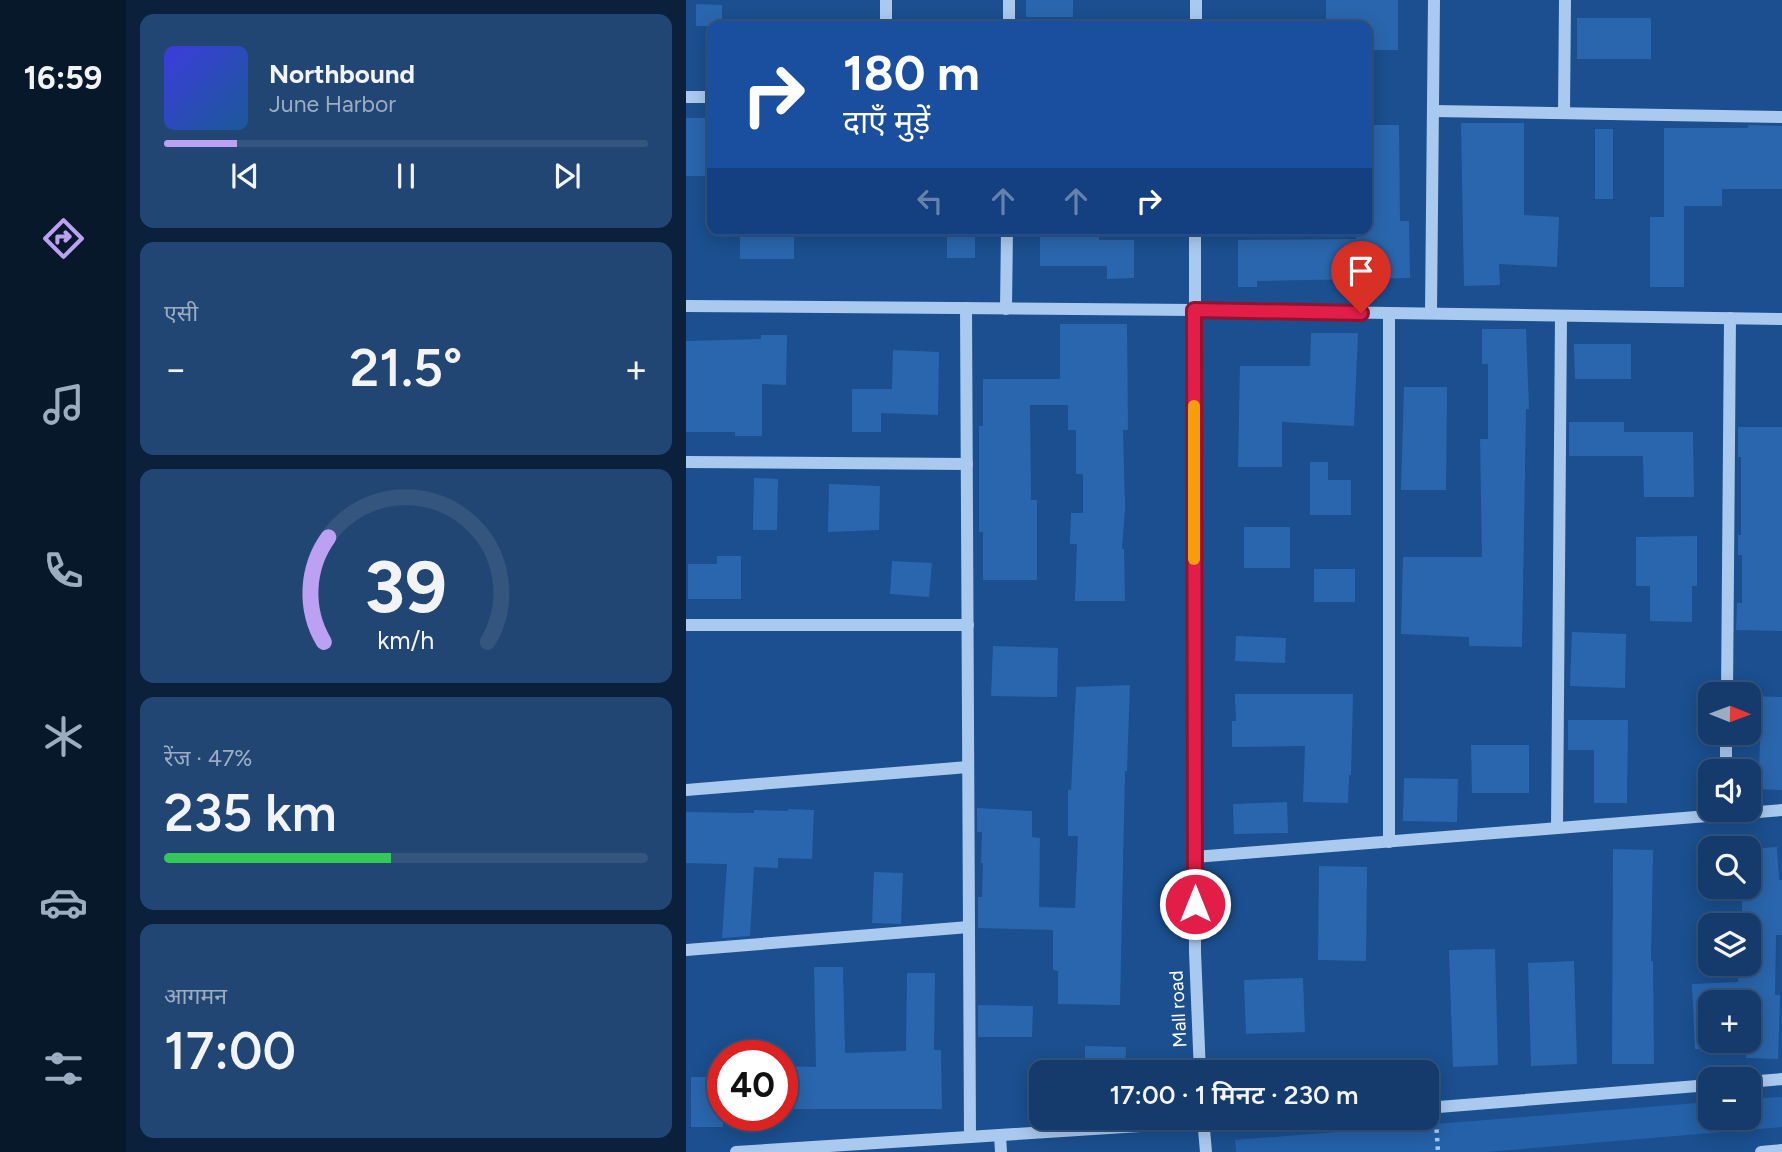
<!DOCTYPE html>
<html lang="hi">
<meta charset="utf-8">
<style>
body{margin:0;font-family:Figtree,"Noto Sans Devanagari",sans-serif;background:#214673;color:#f1f3f6;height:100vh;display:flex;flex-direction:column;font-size:26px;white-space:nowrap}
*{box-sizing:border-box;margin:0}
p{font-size:23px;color:#9dadc1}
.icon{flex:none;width:38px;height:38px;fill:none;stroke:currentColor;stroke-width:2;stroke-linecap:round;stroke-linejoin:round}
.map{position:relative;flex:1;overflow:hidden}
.drawer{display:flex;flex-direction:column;gap:14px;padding:14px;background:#0b203b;width:560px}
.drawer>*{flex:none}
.hud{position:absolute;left:21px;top:21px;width:665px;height:214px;border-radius:14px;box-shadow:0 4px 18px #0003,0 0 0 2px #33557e;background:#1a4fa0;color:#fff;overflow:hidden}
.needle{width:46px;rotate:91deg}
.tools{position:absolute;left:1012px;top:682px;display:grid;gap:14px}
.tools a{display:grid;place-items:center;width:63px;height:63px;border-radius:14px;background:#143b6b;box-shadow:0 4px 18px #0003,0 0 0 2px #33557e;font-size:35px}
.speed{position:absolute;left:21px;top:1040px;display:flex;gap:14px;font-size:35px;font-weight:700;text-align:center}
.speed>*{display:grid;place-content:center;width:91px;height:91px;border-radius:50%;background:#143b6b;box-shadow:0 4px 18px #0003,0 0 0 2px #33557e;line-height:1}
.speed .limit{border:10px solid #d22;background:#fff;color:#111}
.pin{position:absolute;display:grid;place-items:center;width:60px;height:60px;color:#fff;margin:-72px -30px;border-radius:50% 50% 50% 0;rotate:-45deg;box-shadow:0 0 7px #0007}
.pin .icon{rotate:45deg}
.me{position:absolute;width:77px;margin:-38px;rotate:0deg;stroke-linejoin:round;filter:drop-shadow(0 0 5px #0008)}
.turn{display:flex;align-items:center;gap:24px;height:147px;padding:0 21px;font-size:32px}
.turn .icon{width:91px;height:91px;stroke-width:2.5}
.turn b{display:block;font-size:49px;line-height:60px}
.lanes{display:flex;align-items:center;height:66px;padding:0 21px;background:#0003;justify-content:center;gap:35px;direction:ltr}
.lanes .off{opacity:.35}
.big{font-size:52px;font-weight:600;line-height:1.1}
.drawer .widget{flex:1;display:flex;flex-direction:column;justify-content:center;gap:10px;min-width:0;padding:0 24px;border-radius:14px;background:#214673}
.drawer .dial{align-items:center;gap:0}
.dial svg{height:182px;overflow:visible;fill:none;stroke:#33557e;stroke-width:7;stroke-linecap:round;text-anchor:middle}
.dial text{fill:#f1f3f6;stroke:none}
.song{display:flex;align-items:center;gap:21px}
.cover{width:84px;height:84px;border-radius:10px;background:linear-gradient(135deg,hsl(240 70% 55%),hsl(210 70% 35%))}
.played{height:7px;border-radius:4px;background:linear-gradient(90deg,#bca0f2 15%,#33557e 15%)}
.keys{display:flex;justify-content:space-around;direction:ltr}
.heat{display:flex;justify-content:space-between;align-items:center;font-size:38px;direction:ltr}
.charge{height:10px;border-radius:5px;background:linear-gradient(90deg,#34c759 47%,#33557e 0)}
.trip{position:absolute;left:343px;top:1060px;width:410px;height:70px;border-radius:14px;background:#143b6b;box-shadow:0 4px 18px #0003,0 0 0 2px #33557e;font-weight:600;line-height:70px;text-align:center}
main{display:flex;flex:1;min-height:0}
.dock{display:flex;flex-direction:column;width:126px;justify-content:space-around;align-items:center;background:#08182b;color:#9dadc1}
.dock .icon{width:49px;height:49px}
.dock .current{color:#bca0f2}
.dock b{font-size:32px;color:#f1f3f6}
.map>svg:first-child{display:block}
.green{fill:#2461a8}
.building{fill:#2a66ad}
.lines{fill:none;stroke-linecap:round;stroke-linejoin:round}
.path{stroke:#a9c9ee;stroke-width:4.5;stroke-dasharray:3.5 5;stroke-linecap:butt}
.minor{stroke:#a9c9ee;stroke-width:12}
.route-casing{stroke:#92132f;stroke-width:18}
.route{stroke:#e11d48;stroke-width:12}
.slow{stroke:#f59e0b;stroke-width:12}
.labels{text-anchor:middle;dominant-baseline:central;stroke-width:7;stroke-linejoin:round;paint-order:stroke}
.street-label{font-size:19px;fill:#fff;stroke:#1b4f8f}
</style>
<main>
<nav class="dock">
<b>16:59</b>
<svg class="icon current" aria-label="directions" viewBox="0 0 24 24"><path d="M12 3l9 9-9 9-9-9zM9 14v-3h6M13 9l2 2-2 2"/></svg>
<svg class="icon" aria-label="music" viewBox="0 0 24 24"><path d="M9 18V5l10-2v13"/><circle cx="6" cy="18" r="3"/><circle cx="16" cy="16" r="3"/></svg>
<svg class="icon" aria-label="phone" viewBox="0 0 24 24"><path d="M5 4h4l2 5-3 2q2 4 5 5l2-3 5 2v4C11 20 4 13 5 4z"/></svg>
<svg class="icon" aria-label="climate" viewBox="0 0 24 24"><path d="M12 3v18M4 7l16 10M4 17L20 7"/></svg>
<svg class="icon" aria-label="car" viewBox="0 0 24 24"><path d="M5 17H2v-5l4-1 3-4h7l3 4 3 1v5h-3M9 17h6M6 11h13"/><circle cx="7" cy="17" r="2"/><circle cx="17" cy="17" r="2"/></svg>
<svg class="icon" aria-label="filters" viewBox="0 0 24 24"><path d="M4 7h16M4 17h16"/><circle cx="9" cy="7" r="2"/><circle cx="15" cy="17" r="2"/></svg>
</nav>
<section class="drawer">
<div class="widget">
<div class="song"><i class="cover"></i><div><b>Northbound</b><p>June Harbor</p></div></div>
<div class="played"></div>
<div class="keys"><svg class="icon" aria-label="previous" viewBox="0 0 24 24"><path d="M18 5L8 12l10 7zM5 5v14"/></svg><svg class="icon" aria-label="pause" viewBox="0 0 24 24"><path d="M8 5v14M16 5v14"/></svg><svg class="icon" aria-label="next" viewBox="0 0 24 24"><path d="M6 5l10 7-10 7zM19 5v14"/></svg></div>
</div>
<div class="widget"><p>एसी</p>
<div class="heat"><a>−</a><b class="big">21.5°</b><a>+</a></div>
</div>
<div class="widget dial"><svg viewBox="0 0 100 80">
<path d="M14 69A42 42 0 1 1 86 69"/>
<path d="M14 69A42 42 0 0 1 16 23" stroke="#bca0f2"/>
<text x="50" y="56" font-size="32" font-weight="700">39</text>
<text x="50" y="72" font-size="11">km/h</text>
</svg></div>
<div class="widget"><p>रेंज · 47%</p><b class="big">235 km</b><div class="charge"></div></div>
<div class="widget"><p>आगमन</p><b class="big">17:00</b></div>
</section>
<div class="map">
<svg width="1096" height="1152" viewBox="0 0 1096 1152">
<rect width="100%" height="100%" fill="#1b4f8f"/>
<!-- green -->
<polygon class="green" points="1096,1097 1096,1127 801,1152 550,1152 549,1140 1024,1102 1024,1118 1062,1118 1062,1099"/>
<!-- building -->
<g class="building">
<rect x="340" y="0" width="47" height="17"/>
<polygon points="640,0 712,0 712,50 681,50 681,26 640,26"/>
<polygon points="10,4 36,5 36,26 10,26"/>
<rect x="891" y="18" width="74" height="41"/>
<rect x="0" y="118" width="26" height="58"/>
<polygon points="775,123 838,123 838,215 873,217 871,267 813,264 814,285 778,286"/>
<polygon points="681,125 713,125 714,221 723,221 724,278 571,281 571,287 552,287 552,240 670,239 670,229 681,229"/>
<polygon points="1062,125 1096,126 1096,189 1036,189 1036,206 998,206 998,287 964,287 964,217 978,217 978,128 1062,128"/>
<rect x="909" y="129" width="18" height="70"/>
<rect x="54" y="229" width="54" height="30"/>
<rect x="261" y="229" width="28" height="29"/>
<polygon points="354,229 413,229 413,240 448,240 448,278 421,279 421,266 354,266"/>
<polygon points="374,324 441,324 442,430 437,430 439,508 436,549 438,549 439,601 389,601 391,544 384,544 385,513 397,513 397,474 390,474 390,430 382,430 382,405 344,405 345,500 351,500 351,580 297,580 297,532 293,532 293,426 297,426 297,379 374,379"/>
<polygon points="796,329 840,329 843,409 840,409 836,647 783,646 783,637 715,634 717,557 796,557 794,439 802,439 802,364 796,364"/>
<polygon points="625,333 672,333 668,426 596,422 596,467 552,467 554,366 624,366"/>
<polygon points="75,335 101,335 100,385 76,384 76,436 49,436 49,432 0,432 0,341 75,339"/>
<polygon points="888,344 945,344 945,379 889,379"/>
<polygon points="207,350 253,352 252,415 195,413 195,432 166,432 166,389 206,389"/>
<polygon points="718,387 761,387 760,490 715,490"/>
<polygon points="883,422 938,422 938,432 1007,432 1008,497 958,497 957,456 883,456"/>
<polygon points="1052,427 1096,427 1096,631 1050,630 1051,603 1056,603 1056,555 1052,555 1052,535 1055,535 1055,457 1052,457"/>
<polygon points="624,462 642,462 642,480 665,480 665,515 624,515"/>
<polygon points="68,478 92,479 91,530 67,530"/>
<polygon points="143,484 194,486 193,530 142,532"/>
<rect x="558" y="527" width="46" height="41"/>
<polygon points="1011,536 1011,586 1006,586 1006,622 964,621 964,586 950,586 950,537"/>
<polygon points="31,556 55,556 55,599 2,599 2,564 31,564"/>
<polygon points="206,561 246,563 243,597 204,594"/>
<rect x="628" y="569" width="41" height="33"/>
<polygon points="886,632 940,634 939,688 884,686"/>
<polygon points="550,636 600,638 599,663 549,661"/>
<polygon points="307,646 372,648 371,697 305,696"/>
<polygon points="444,685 441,771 439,771 434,1005 372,1004 372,971 367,970 367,930 292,928 292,897 296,897 297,863 295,863 296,832 291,832 291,808 346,811 346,837 354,838 353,907 389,908 392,836 382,836 382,790 385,790 390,687"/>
<polygon points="549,694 667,694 665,775 663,775 662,803 617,802 619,746 546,747 546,721 550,721"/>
<polygon points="1062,696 1096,697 1096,790 1072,789 1075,723 1062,722"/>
<polygon points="882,720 942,720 941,803 908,803 908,750 882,750"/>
<polygon points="785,745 843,745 843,793 786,793"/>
<polygon points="718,778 772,779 771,822 717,821"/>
<polygon points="601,802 602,833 548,834 547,804"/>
<polygon points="102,809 128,810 126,859 92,858 92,868 68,867 64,936 36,938 41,864 0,863 0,812 68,813 68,810 102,811"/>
<polygon points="1091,847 1093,880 1096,880 1096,935 1090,935 1089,995 1094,995 1092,1059 1060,1058 1062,1003 1024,1003 1024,1049 1009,1049 1006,984 1052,982 1052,964 1062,964 1062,926 1057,926 1055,887 1062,887 1062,849"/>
<polygon points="927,849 967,850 965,961 967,961 968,1064 926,1064"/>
<polygon points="633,866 681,867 680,961 632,960"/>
<polygon points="188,872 217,873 215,924 186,923"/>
<polygon points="809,949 812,1065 767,1067 763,950"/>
<polygon points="888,961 891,1064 845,1066 842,963"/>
<polygon points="128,967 157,967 159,1053 220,1051 221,973 249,973 248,1050 255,1050 256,1109 96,1109 96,1066 130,1067"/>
<polygon points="617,978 619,1032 560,1034 558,980"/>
<polygon points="292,1005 347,1006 346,1037 292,1037"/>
<polygon points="399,1046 440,1047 439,1073 399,1073"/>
<rect x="5" y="1077" width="32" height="50"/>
</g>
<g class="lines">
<!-- path -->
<polyline class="path" points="750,1121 752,1152"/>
<!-- minor -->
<g class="minor">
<polyline points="200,26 200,0"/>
<polyline points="323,26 323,0"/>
<polyline points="510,26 510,0"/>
<polyline points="0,97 26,97"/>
<polyline points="747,111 1096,117"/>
<polyline points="878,113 879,0"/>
<polyline points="509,229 509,952 514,1073"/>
<polyline points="0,306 508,310 1096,319"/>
<polyline points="280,308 284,1137"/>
<polyline points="320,309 321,229"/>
<polyline points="703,313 703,842"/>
<polyline points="745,313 748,0"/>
<polyline points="0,462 281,464"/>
<polyline points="0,625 282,625"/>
<polyline points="1041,695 1044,318"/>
<polyline points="1040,772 1040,733"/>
<polyline points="0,790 282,767"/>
<polyline points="871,828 875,316"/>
<polyline points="509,857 1096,810"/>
<polyline points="0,950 283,927"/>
<polyline points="1062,1082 1096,1079"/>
<polyline points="740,1108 1024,1085"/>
<polyline points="517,1118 520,1152"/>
<polyline points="314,1135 315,1152"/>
<polyline points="50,1152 579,1118"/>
<polyline points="1075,1152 1096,1150"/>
</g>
</g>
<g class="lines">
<defs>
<polyline id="route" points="509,904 508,310 675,313"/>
</defs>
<!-- route casing -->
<use href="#route" class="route-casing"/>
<!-- route -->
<use href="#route" class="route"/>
<!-- slow -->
<polyline class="slow" points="508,406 508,559"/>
</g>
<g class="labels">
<!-- street labels -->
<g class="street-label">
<text transform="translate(492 1009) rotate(-93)">Mall road</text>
</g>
</g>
</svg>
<div class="tools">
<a><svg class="needle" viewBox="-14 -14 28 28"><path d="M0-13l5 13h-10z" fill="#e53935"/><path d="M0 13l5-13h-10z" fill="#9dadc1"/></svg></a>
<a><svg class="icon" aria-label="sound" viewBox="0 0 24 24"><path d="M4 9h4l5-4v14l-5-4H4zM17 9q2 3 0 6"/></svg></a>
<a><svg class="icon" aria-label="search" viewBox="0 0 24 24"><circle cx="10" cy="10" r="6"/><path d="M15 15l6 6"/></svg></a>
<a><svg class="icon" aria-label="layers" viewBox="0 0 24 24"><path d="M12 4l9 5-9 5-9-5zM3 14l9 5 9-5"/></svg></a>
<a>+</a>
<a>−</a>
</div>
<div class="speed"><div class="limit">40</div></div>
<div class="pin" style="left:675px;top:313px;background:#d93025"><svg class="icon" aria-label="arrive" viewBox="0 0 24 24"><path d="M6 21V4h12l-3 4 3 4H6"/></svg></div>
<svg class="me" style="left:509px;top:904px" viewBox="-20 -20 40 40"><circle r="17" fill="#e11d48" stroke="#fff" stroke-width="3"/><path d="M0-11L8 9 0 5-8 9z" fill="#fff"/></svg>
<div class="trip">17:00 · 1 मिनट · 230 m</div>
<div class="hud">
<div class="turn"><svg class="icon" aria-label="right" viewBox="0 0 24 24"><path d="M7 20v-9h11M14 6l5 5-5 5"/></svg><div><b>180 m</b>दाएँ मुड़ें</div></div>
<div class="lanes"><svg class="icon off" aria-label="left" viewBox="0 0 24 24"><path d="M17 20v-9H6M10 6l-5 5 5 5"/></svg><svg class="icon off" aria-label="ahead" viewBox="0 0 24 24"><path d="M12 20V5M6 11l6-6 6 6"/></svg><svg class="icon off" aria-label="ahead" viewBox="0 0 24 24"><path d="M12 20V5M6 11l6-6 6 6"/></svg><svg class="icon" aria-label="right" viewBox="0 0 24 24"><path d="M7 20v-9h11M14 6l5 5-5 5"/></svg></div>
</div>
</div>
</main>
